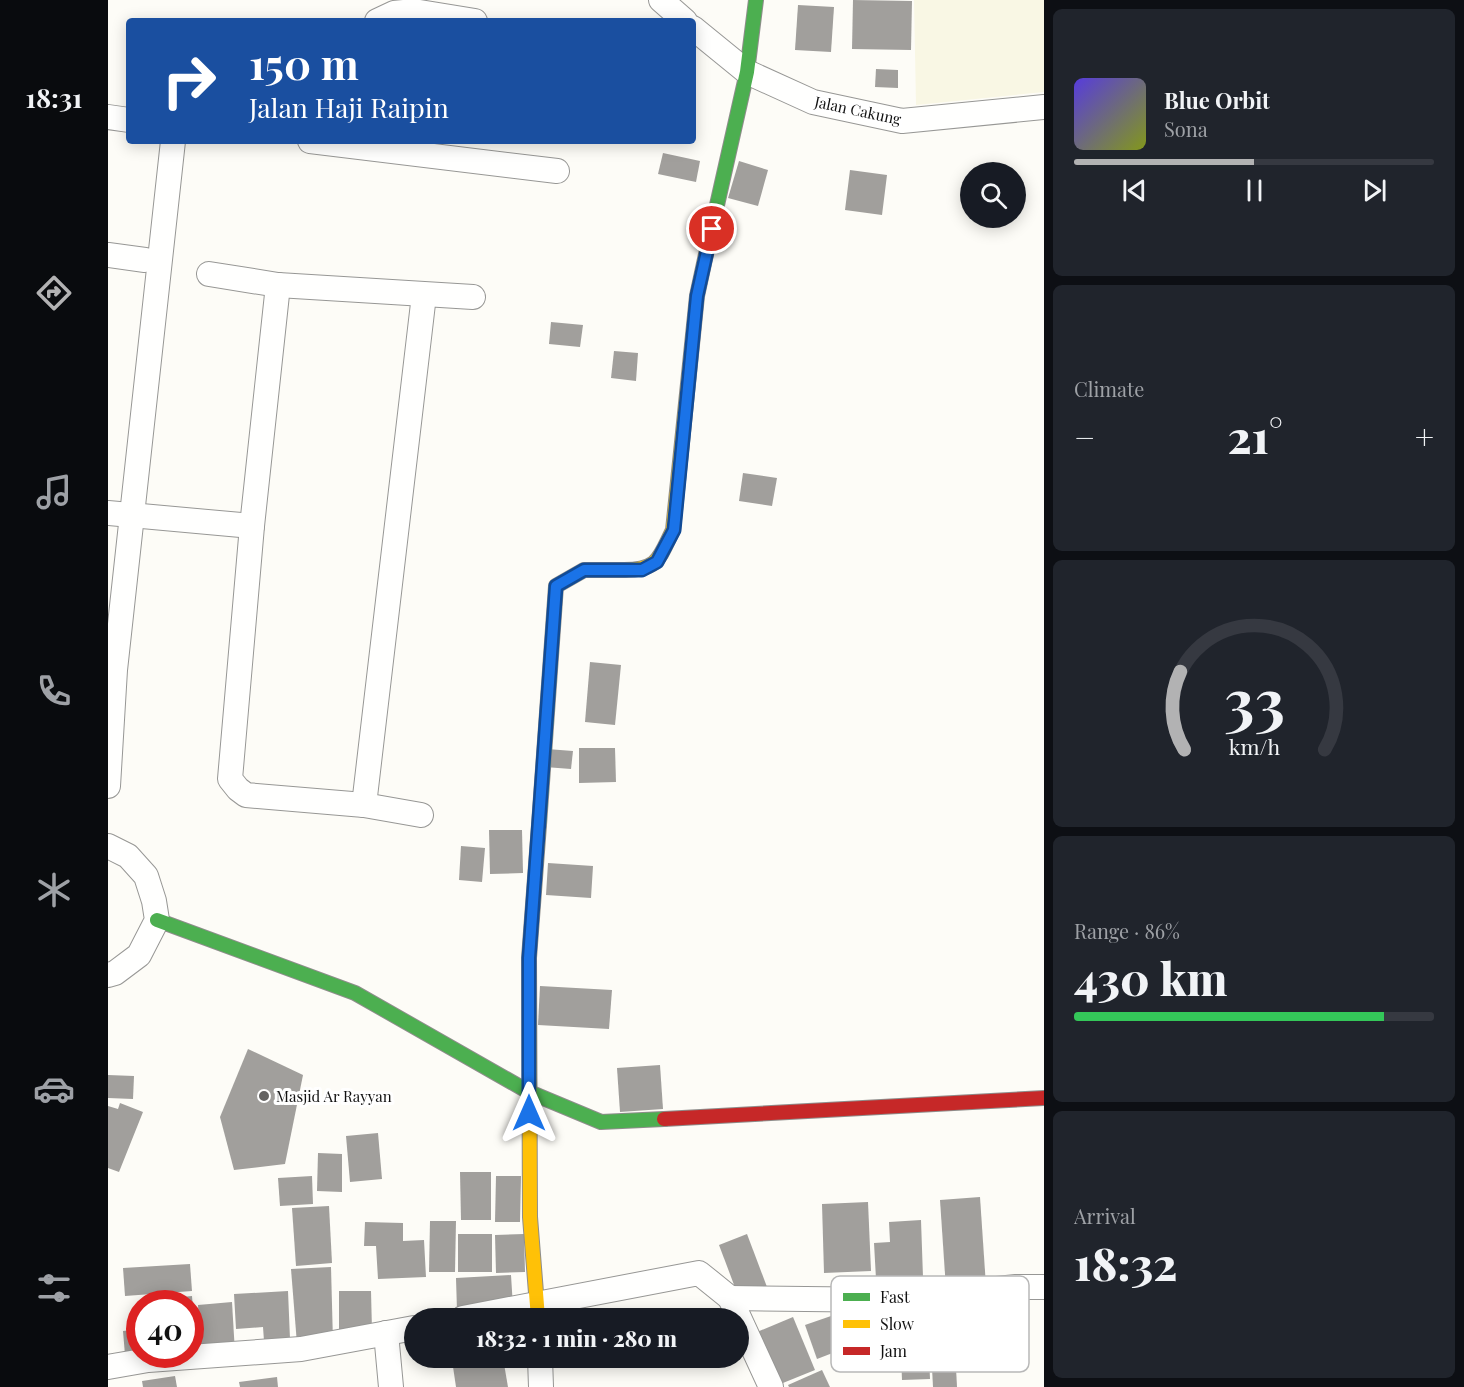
<!DOCTYPE html>
<meta charset="utf-8">
<style>
body{margin:0;font-family:"Playfair Display",serif;background:#20242c;color:#f1f3f6;height:100vh;display:flex;flex-direction:column;font-size:22px;white-space:nowrap}
*{box-sizing:border-box;margin:0}
p{font-size:20px;color:#9ea1a6}
.icon{flex:none;width:33px;height:33px;fill:none;stroke:currentColor;stroke-width:2;stroke-linecap:round;stroke-linejoin:round}
.map{position:relative;flex:1;overflow:hidden}
.drawer{display:flex;flex-direction:column;gap:9px;padding:9px;background:#0d0f14;width:420px}
.drawer>*{flex:none}
.banner{position:absolute;left:18px;top:18px;width:570px;height:126px;border-radius:6px;box-shadow:0 3px 15px #0003;background:#1a4fa0;color:#fff;overflow:hidden}
.buttons{position:absolute;left:852px;top:162px;display:grid;gap:12px}
.buttons a{display:grid;place-items:center;width:66px;height:66px;border-radius:50%;background:#171b24;box-shadow:0 3px 15px #0003;font-size:30px}
.speed{position:absolute;left:18px;top:1290px;display:flex;gap:12px;font-size:30px;font-weight:700;text-align:center}
.speed>*{display:grid;place-content:center;width:78px;height:78px;border-radius:50%;background:#171b24;box-shadow:0 3px 15px #0003;line-height:1}
.speed .limit{border:9px solid #d22;background:#fff;color:#111}
.pin{position:absolute;display:grid;place-items:center;width:51px;height:51px;color:#fff;margin:-26px;border:3px solid #fff;border-radius:50%;box-shadow:0 2px 6px #0007}
.me{position:absolute;width:66px;margin:-33px;rotate:0deg;stroke-linejoin:round;filter:drop-shadow(0 0 4px #0008)}
.turn{display:flex;align-items:center;gap:21px;height:126px;padding:0 24px;font-size:27px}
.turn .icon{width:78px;height:78px;stroke-width:2.5}
.turn b{display:block;font-size:42px;line-height:51px}
.big{font-size:45px;font-weight:800;line-height:1.1}
.drawer .card{flex:1;display:flex;flex-direction:column;justify-content:center;gap:9px;min-width:0;padding:0 21px;border-radius:9px;background:#20242c}
.drawer .dial{align-items:center;gap:0}
.dial svg{height:156px;overflow:visible;fill:none;stroke:#363941;stroke-width:7;stroke-linecap:round;text-anchor:middle}
.dial text{fill:#f1f3f6;stroke:none}
.song{display:flex;align-items:center;gap:18px}
.cover{width:72px;height:72px;border-radius:9px;background:linear-gradient(135deg,hsl(250 70% 55%),hsl(70 70% 35%))}
.played{height:6px;border-radius:3px;background:linear-gradient(90deg,#b2b2b3 50%,#363941 50%)}
.keys{display:flex;justify-content:space-around;direction:ltr}
.heat{display:flex;justify-content:space-between;align-items:center;font-size:33px;direction:ltr}
.charge{height:9px;border-radius:4px;background:linear-gradient(90deg,#34c759 86%,#363941 0)}
.trip{position:absolute;left:296px;top:1308px;width:345px;height:60px;border-radius:30px;background:#171b24;box-shadow:0 3px 15px #0003;font-weight:800;line-height:60px;text-align:center}
main{display:flex;flex:1;min-height:0}
.dock{display:flex;flex-direction:column;width:108px;justify-content:space-around;align-items:center;background:#090b0e;color:#9ea1a6}
.dock .icon{width:42px;height:42px}
.dock .on{color:#b2b2b3}
.dock b{font-size:27px;color:#f1f3f6}
.map>svg:first-child{display:block}
.farmland{fill:#f9f7e4}
.building{fill:#a19f9c}
.lines{fill:none;stroke-linecap:round;stroke-linejoin:round}
.street-casing{stroke:#979795;stroke-width:26}
.fast-casing{stroke:#8e8d8b;stroke-width:16}
.slow-casing{stroke:#8e8d8b;stroke-width:16}
.jam-casing{stroke:#8e8d8b;stroke-width:16}
.street{stroke:#fffffe;stroke-width:24}
.fast{stroke:#4caf50;stroke-width:14}
.slow{stroke:#ffc107;stroke-width:14}
.jam{stroke:#c62828;stroke-width:14}
.route-casing{stroke:#114b97;stroke-width:15}
.route{stroke:#1a73e8;stroke-width:10}
.poi-dot{fill:#646362;stroke:#fff;stroke-width:2}
.labels{text-anchor:middle;dominant-baseline:central;stroke-width:6;stroke-linejoin:round;paint-order:stroke}
.street-label{font-size:15px;fill:#111;stroke:#fff}
.poi-label{font-size:15px;fill:#111;stroke:#fff;text-anchor:start}
.key{fill:#fff;stroke:#b8b8b8;stroke-width:1.5}
.key-label{font-size:16px;fill:#111}
</style>
<main>
<nav class="dock">
<b>18:31</b>
<svg class="icon on" aria-label="directions" viewBox="0 0 24 24"><path d="M12 3l9 9-9 9-9-9zM9 14v-3h6M13 9l2 2-2 2"/></svg>
<svg class="icon" aria-label="music" viewBox="0 0 24 24"><path d="M9 18V5l10-2v13"/><circle cx="6" cy="18" r="3"/><circle cx="16" cy="16" r="3"/></svg>
<svg class="icon" aria-label="phone" viewBox="0 0 24 24"><path d="M5 4h4l2 5-3 2q2 4 5 5l2-3 5 2v4C11 20 4 13 5 4z"/></svg>
<svg class="icon" aria-label="climate" viewBox="0 0 24 24"><path d="M12 3v18M4 7l16 10M4 17L20 7"/></svg>
<svg class="icon" aria-label="car" viewBox="0 0 24 24"><path d="M5 17H2v-5l4-1 3-4h7l3 4 3 1v5h-3M9 17h6M6 11h13"/><circle cx="7" cy="17" r="2"/><circle cx="17" cy="17" r="2"/></svg>
<svg class="icon" aria-label="filters" viewBox="0 0 24 24"><path d="M4 7h16M4 17h16"/><circle cx="9" cy="7" r="2"/><circle cx="15" cy="17" r="2"/></svg>
</nav>
<div class="map">
<svg width="936" height="1387" viewBox="0 0 936 1387">
<rect width="100%" height="100%" fill="#fdfcf7"/>
<!-- farmland -->
<polygon class="farmland" points="806,0 936,0 936,92 808,105"/>
<!-- building -->
<g class="building">
<polygon points="745,0 804,1 803,50 744,49"/>
<polygon points="690,5 726,7 723,52 687,50"/>
<polygon points="768,69 790,70 790,88 767,87"/>
<polygon points="555,153 592,161 588,182 550,174"/>
<polygon points="631,161 660,170 650,206 620,198"/>
<polygon points="742,170 779,175 774,215 737,210"/>
<polygon points="443,322 475,325 472,347 441,344"/>
<polygon points="506,351 530,353 528,381 503,378"/>
<polygon points="635,473 669,478 664,506 631,501"/>
<polygon points="482,662 513,665 507,725 477,722"/>
<polygon points="471,748 507,748 508,782 471,783"/>
<polygon points="439,749 465,751 463,769 437,767"/>
<polygon points="381,830 414,830 415,873 382,874"/>
<polygon points="353,846 377,848 374,882 351,880"/>
<polygon points="440,863 485,866 483,898 438,895"/>
<polygon points="432,986 504,990 501,1029 430,1025"/>
<polygon points="140,1049 195,1075 177,1164 126,1170 112,1117"/>
<polygon points="552,1065 555,1109 512,1112 509,1068"/>
<polygon points="0,1075 26,1076 25,1099 0,1098"/>
<polygon points="12,1103 35,1112 11,1172 0,1168 0,1106 10,1109"/>
<polygon points="270,1133 274,1179 242,1182 238,1136"/>
<polygon points="210,1153 234,1154 234,1192 209,1191"/>
<polygon points="352,1172 383,1172 383,1220 353,1220"/>
<polygon points="204,1176 205,1204 172,1206 170,1178"/>
<polygon points="388,1176 413,1176 412,1222 387,1222"/>
<polygon points="872,1197 878,1286 838,1289 832,1200"/>
<polygon points="760,1202 763,1271 716,1273 714,1204"/>
<polygon points="221,1206 224,1263 188,1266 184,1208"/>
<polygon points="813,1220 815,1277 801,1278 802,1296 769,1297 766,1243 782,1242 781,1222"/>
<polygon points="322,1221 348,1221 347,1272 321,1272"/>
<polygon points="257,1222 295,1223 295,1241 316,1240 318,1277 270,1279 268,1246 256,1246"/>
<rect x="350" y="1234" width="34" height="38"/>
<polygon points="416,1234 417,1272 388,1273 387,1235"/>
<polygon points="639,1234 659,1287 631,1298 611,1245"/>
<polygon points="82,1264 84,1291 17,1296 15,1268"/>
<polygon points="223,1267 225,1342 189,1344 183,1269"/>
<polygon points="403,1275 405,1307 349,1311 348,1278"/>
<polygon points="180,1291 182,1339 156,1341 155,1327 128,1329 126,1294"/>
<polygon points="231,1291 263,1291 264,1331 231,1332"/>
<polygon points="84,1296 88,1351 82,1351 82,1304 64,1304 64,1298"/>
<polygon points="124,1302 127,1353 93,1355 90,1305"/>
<polygon points="32,1306 32,1324 30,1324 28,1307"/>
<polygon points="723,1316 735,1349 709,1359 697,1325"/>
<polygon points="685,1317 707,1370 670,1385 649,1332"/>
<polygon points="820,1328 822,1379 794,1380 792,1329"/>
<polygon points="32,1329 32,1354 17,1355 15,1331"/>
<polygon points="846,1329 849,1387 825,1387 822,1330"/>
<polygon points="358,1358 395,1358 400,1387 348,1387 344,1360"/>
<polygon points="714,1370 722,1387 681,1387 680,1385"/>
<polygon points="67,1376 69,1387 35,1387 34,1381"/>
<polygon points="169,1377 170,1387 132,1387 131,1382"/>
</g>
<g class="lines">
<defs>
<g id="street">
<polyline points="553,0 577,21"/>
<polyline points="269,21 286,13 305,11 367,21"/>
<polyline points="585,28 639,72 705,102 794,121 936,107"/>
<polyline points="0,117 21,120"/>
<polyline points="202,141 449,171"/>
<polyline points="0,255 37,260"/>
<polyline points="101,274 170,285 365,297"/>
<polyline points="170,285 144,526 122,779 130,789 138,795 256,805 313,815"/>
<polyline points="0,513 144,526"/>
<polyline points="0,786 7,670 65,141"/>
<polyline points="256,805 316,295"/>
<polyline points="0,846 20,856 38,876 46,901 49,920 31,955 7,973 0,975"/>
<polyline points="622,1298 785,1300 908,1287 936,1287"/>
<polyline points="355,1318 591,1273 622,1298 663,1387"/>
<polyline points="278,1333 283,1387"/>
<polyline points="432,1358 433,1387"/>
<polyline points="0,1367 40,1360 193,1349 306,1328"/>
</g>
<g id="fast">
<polyline points="600,245 639,72 648,0"/>
<polyline points="431,825 448,586 476,570 516,570"/>
<polyline points="49,920 247,993 421,1092 493,1122 556,1119"/>
</g>
<g id="slow">
<path d="M516 570C551 570 551 558 565 530L589 296 600 245"/>
<polyline points="430,1318 422,1217 421,958 431,825"/>
</g>
<polyline id="jam" points="556,1119 936,1098"/>
</defs>
<!-- street casing -->
<use href="#street" class="street-casing"/>
<!-- fast casing -->
<use href="#fast" class="fast-casing"/>
<!-- slow casing -->
<use href="#slow" class="slow-casing"/>
<!-- jam casing -->
<use href="#jam" class="jam-casing"/>
<!-- street -->
<use href="#street" class="street"/>
<!-- fast -->
<use href="#fast" class="fast"/>
<!-- slow -->
<use href="#slow" class="slow"/>
<!-- jam -->
<use href="#jam" class="jam"/>
</g>
<g class="lines">
<defs>
<polyline id="route" points="421,1113 421,958 448,586 476,570 534,570 549,562 566,530 589,296 604,229"/>
</defs>
<!-- route casing -->
<use href="#route" class="route-casing"/>
<!-- route -->
<use href="#route" class="route"/>
</g>
<!-- markers -->
<circle class="poi-dot" cx="156" cy="1096" r="6"/>
<g class="labels">
<!-- street labels -->
<g class="street-label">
<text transform="translate(750 110) rotate(12)">Jalan Cakung</text>
</g>
<!-- poi labels -->
<g class="poi-label">
<text x="168" y="1096">Masjid Ar Rayyan</text>
</g>
</g>
<!-- legend -->
<rect x="723" y="1276" width="198" height="96" rx="9" class="key"/>
<rect x="735" y="1293" width="27" height="8" fill="#4caf50"/>
<rect x="735" y="1320" width="27" height="8" fill="#ffc107"/>
<rect x="735" y="1347" width="27" height="8" fill="#c62828"/>
<g class="key-label">
<text x="772" y="1303">Fast</text>
<text x="772" y="1330">Slow</text>
<text x="772" y="1357">Jam</text>
</g>
</svg>
<div class="buttons">
<a><svg class="icon" aria-label="search" viewBox="0 0 24 24"><circle cx="10" cy="10" r="6"/><path d="M15 15l6 6"/></svg></a>
</div>
<div class="speed"><div class="limit">40</div></div>
<div class="pin" style="left:604px;top:229px;background:#d93025"><svg class="icon" aria-label="arrive" viewBox="0 0 24 24"><path d="M6 21V4h12l-3 4 3 4H6"/></svg></div>
<svg class="me" style="left:421px;top:1113px" viewBox="-20 -20 40 40"><path d="M0-17L14 15 0 8-14 15z" fill="#1a73e8" stroke="#fff" stroke-width="4"/></svg>
<div class="trip">18:32 · 1 min · 280 m</div>
<div class="banner">
<div class="turn"><svg class="icon" aria-label="right" viewBox="0 0 24 24"><path d="M7 20v-9h11M14 6l5 5-5 5"/></svg><div><b>150 m</b>Jalan Haji Raipin</div></div>
</div>
</div>
<section class="drawer">
<div class="card">
<div class="song"><i class="cover"></i><div><b>Blue Orbit</b><p>Sona</p></div></div>
<div class="played"></div>
<div class="keys"><svg class="icon" aria-label="previous" viewBox="0 0 24 24"><path d="M18 5L8 12l10 7zM5 5v14"/></svg><svg class="icon" aria-label="pause" viewBox="0 0 24 24"><path d="M8 5v14M16 5v14"/></svg><svg class="icon" aria-label="next" viewBox="0 0 24 24"><path d="M6 5l10 7-10 7zM19 5v14"/></svg></div>
</div>
<div class="card"><p>Climate</p>
<div class="heat"><a>−</a><b class="big">21°</b><a>+</a></div>
</div>
<div class="card dial"><svg viewBox="0 0 100 80">
<path d="M14 69A42 42 0 1 1 86 69"/>
<path d="M14 69A42 42 0 0 1 12 29" stroke="#b2b2b3"/>
<text x="50" y="56" font-size="32" font-weight="700">33</text>
<text x="50" y="72" font-size="11">km/h</text>
</svg></div>
<div class="card"><p>Range · 86%</p><b class="big">430 km</b><div class="charge"></div></div>
<div class="card"><p>Arrival</p><b class="big">18:32</b></div>
</section>
</main>
